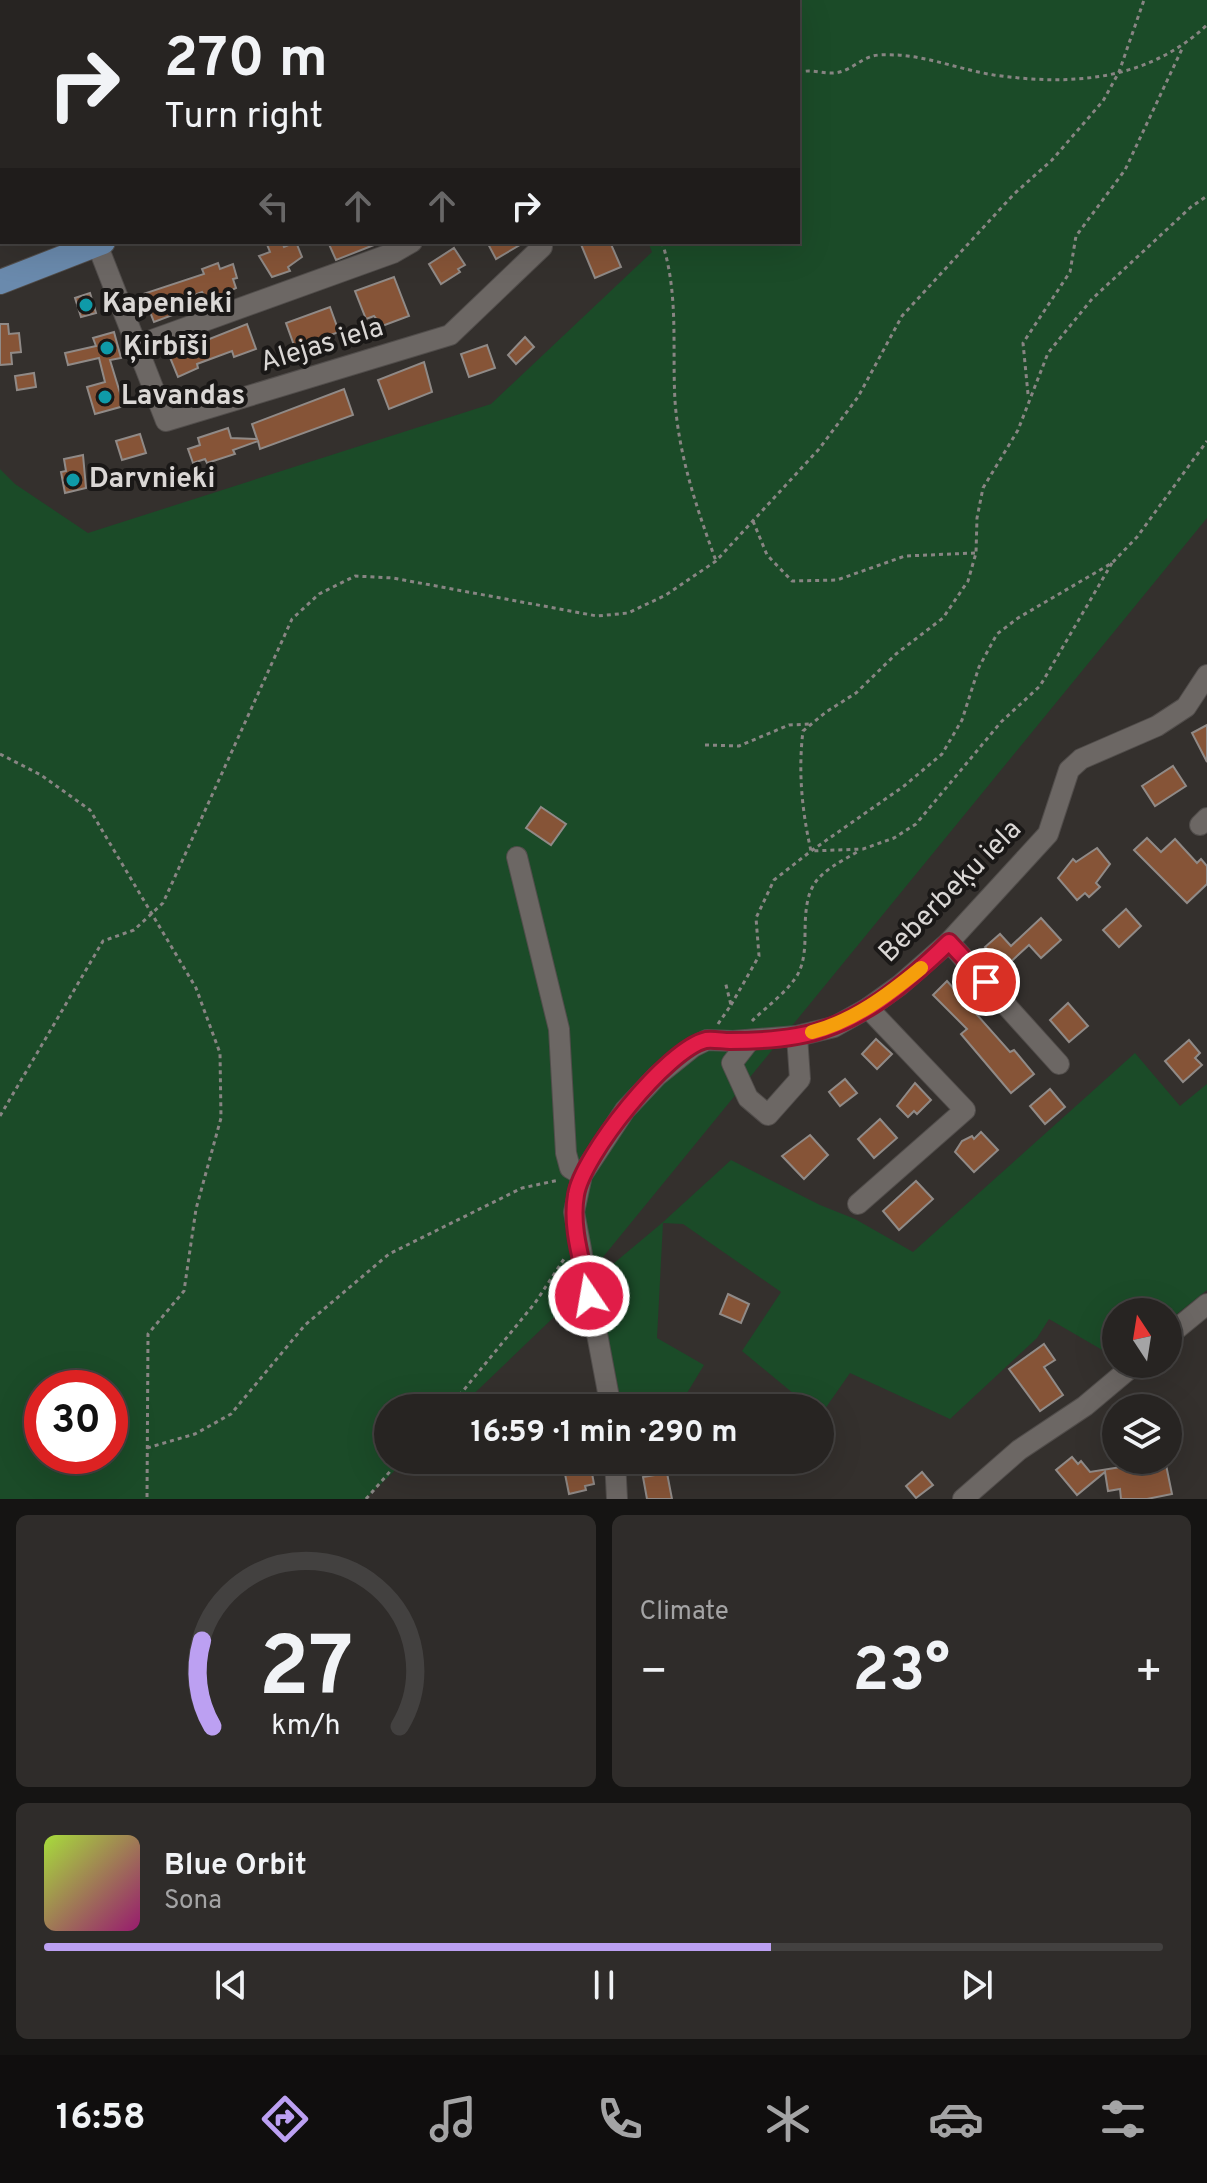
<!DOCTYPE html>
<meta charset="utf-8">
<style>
body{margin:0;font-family:Overpass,sans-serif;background:#2f2c2a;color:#f1f3f6;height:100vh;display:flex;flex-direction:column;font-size:30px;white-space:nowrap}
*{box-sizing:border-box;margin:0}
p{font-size:26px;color:#a4a4a5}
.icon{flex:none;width:44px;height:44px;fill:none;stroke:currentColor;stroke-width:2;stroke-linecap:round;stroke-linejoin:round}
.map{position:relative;height:1499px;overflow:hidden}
.drawer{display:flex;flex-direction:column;gap:16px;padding:16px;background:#151413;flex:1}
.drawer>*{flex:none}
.top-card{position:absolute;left:0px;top:0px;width:800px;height:244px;box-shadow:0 8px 32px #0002,0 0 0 2px #434140;background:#272422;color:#f1f3f6;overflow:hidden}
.needle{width:52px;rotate:348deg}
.tools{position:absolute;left:1102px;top:1298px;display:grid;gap:16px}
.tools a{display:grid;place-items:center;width:80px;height:80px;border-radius:50%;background:#272422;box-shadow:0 8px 32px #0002,0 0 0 2px #434140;font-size:40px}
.speed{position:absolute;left:24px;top:1370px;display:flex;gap:16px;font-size:40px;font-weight:700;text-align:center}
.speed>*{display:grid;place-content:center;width:104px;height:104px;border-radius:50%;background:#272422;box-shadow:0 8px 32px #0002,0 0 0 2px #434140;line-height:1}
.speed .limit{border:12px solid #d22;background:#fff;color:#111}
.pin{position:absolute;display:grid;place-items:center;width:68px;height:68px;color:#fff;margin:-34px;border:4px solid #fff;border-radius:50%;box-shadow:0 2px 8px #0007}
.me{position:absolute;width:88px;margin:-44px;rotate:348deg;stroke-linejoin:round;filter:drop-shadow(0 0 6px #0008)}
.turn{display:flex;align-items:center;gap:28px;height:168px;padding:0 32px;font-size:36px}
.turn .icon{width:104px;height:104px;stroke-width:2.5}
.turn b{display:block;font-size:56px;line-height:68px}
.lanes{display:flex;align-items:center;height:76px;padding:0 32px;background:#0003;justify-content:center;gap:40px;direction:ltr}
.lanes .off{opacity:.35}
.big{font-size:60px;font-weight:700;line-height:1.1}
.drawer .widget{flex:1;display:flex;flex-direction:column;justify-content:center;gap:12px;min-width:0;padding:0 28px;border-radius:12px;background:#2f2c2a}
.drawer .dial{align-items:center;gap:0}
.dial svg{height:208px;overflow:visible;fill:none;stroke:#434140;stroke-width:7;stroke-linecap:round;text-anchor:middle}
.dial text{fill:#f1f3f6;stroke:none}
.song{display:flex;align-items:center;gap:24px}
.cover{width:96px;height:96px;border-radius:12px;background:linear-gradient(135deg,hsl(80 70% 55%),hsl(320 70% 35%))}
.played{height:8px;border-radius:4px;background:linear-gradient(90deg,#bca0f2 65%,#434140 65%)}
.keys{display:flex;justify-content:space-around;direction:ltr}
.heat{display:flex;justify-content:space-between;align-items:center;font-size:44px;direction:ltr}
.drawer .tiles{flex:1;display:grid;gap:16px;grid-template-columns:1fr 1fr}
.widget:last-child{grid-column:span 2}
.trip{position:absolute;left:374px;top:1394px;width:460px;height:80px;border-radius:40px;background:#272422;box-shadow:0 8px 32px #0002,0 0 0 2px #434140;font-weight:700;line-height:80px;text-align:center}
.tabs{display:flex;height:128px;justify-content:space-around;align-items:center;background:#100e0e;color:#a4a4a5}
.tabs .icon{width:56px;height:56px}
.tabs .selected{color:#bca0f2}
.tabs b{font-size:36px;color:#f1f3f6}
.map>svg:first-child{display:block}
.green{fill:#1b4b28;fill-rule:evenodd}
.building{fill:#865437;stroke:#908a87;stroke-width:2}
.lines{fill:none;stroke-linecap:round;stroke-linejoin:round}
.minor-casing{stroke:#514d4b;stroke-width:22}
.major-casing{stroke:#514d4b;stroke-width:26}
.path{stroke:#888583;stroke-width:3;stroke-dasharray:4 4;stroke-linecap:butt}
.minor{stroke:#6c6764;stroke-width:20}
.major{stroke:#6a8aad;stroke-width:24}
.route-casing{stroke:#92132f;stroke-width:20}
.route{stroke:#e11d48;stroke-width:14}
.slow{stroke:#f59e0b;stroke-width:14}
.culture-dot{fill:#0f9aa8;stroke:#1a1817;stroke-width:3}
.labels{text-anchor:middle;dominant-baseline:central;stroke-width:8;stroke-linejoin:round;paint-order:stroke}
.poi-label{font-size:28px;font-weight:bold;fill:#dad7d5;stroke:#1a1817;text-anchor:start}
.street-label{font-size:28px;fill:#dad7d5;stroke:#1a1817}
</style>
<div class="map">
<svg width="1207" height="1499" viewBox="0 0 1207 1499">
<rect width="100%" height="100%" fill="#34302d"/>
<!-- green -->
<g class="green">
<path d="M667 0H1207V518L554 1317 459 1408H388V1460H406L365 1499H0V469L15 484 88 533 491 404 652 252 648 242H798V2H664ZM42 1388H110V1456H42Z"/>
<polygon points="1135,1053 1180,1106 1207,1084 1207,1290 1168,1321 1168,1312 1116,1312 1116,1358 1049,1319 1037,1338 950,1419 850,1373 820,1416 820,1408 811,1408 742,1351 781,1292 683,1224 663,1223 657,1338 704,1365 678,1408 622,1408 599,1289 607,1269 662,1223 731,1160 820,1205 855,1219 913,1252"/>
</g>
<!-- building -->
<g class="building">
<polygon points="266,242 282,242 284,247 296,242 302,257 288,267 290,271 272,277 259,256 270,252"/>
<polygon points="328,242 379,242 379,243 336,260"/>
<polygon points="487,242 525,242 496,259"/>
<polygon points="580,242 610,242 621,267 595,278"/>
<polygon points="454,248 465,265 458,269 460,272 441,284 429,264"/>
<polygon points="218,263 220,269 233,264 237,278 233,279 236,288 216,298 213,295 206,298 202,292 182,300 186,310 154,322 143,294 204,274 202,269"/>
<polygon points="394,277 409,316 382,326 374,316 366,319 355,291"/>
<polygon points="90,293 96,313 81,317 75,298"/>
<polygon points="330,307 339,332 295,348 286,323"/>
<polygon points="0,324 8,324 9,334 19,333 21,352 11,353 12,364 0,365"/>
<polygon points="247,324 256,349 234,357 232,351 197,364 198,368 178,377 169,355"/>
<polygon points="114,332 121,358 110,360 124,406 95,414 87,387 105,382 99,358 68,365 65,353 96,346 93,338"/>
<polygon points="525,337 534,347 516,364 508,355"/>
<polygon points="487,345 495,368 469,377 461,354"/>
<polygon points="424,362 432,392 389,409 378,380"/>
<polygon points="34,373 36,387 17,390 15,376"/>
<polygon points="344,389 353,415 260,449 258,441 233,450 235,454 207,463 205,459 193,463 188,449 200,445 198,438 228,428 231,438 257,439 252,424"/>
<polygon points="140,434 146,453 122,460 116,441"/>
<polygon points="83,455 86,488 65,493 61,472 66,471 64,459"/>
<polygon points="1207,725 1207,762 1192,733"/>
<polygon points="1173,766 1186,786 1155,806 1142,786"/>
<polygon points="541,807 566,824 551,845 526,828"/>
<polygon points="1147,838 1161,852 1175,839 1197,863 1201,859 1207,866 1207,884 1187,903 1134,850"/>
<polygon points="1097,848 1110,864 1096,883 1100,887 1089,897 1085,893 1077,900 1058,878 1073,859 1076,862"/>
<polygon points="1126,909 1141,926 1119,947 1103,930"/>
<polygon points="1041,918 1061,940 1041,958 1029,945 1004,968 985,947 1000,934 1011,946"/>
<polygon points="947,981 1010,1052 1014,1050 1034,1074 1011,1093 961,1034 967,1029 933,995"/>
<polygon points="1068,1003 1088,1026 1069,1042 1050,1020"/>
<polygon points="876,1039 892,1054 877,1069 862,1054"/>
<polygon points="1189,1040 1200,1053 1195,1058 1202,1065 1183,1082 1165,1061"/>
<polygon points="845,1079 857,1093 840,1106 829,1092"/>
<polygon points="915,1083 931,1100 917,1114 914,1111 908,1117 897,1106"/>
<polygon points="1050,1089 1065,1107 1045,1124 1030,1106"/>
<polygon points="880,1119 897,1138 874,1158 858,1139"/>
<polygon points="981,1132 998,1150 974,1172 955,1152 962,1141 972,1136 974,1139"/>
<polygon points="810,1135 828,1155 804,1179 782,1156"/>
<polygon points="916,1181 933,1199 899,1230 883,1211"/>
<polygon points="728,1294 749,1304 741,1323 720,1314"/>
<polygon points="1044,1344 1055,1360 1044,1367 1063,1395 1040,1411 1009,1369"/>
<polygon points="1072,1457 1078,1464 1081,1461 1090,1472 1165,1460 1172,1494 1147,1499 1121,1499 1120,1489 1108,1491 1105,1472 1077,1495 1056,1470"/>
<polygon points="591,1468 594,1484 585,1486 586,1490 569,1494 565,1474"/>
<polygon points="922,1472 933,1485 916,1498 906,1486"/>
<polygon points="667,1473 672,1499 647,1499 643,1477"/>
</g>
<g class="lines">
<defs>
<g id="minor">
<polyline points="94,0 95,2"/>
<polyline points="362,2 367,0"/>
<polyline points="0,119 2,118"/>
<polyline points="97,244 166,421 450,335 542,247 542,242"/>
<polyline points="138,345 393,253 412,242"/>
<polyline points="1200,825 1207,818"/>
<polyline points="517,857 559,1029 566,1153 570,1168 582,1175"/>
<polyline points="949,942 1059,1064"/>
<polyline points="750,1040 732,1063 748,1098 768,1115 800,1079 797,1036"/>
<polyline points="858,1204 965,1110 868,1008"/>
<polyline points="1168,1336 1207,1304"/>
<polyline points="611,1408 574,1212 582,1175 625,1110 657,1076 693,1047 707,1040 733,1041 797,1036 834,1027 868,1008 900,985 949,942 1048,834 1069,770 1081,759 1157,726 1186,707 1207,675"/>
<polyline points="615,1460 617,1499"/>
<polyline points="963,1499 1019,1450 1085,1406 1135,1364"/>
</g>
<g id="major">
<polyline points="602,2 606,0"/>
<polyline points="0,282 103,242"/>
</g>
</defs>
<!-- minor casing -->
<use href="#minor" class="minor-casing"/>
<!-- major casing -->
<use href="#major" class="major-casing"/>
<!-- path -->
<g class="path">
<polyline points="566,2 569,0"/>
<path d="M798 73C810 68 822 74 834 73 849 72 860 59 873 56 880 54 891 55 898 55 930 57 962 70 994 75 1072 86 1147 81 1207 25"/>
<path d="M662 242C679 294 672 348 675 401 679 457 697 509 716 561"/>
<polyline points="1028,394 1023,343 1070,272 1076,236 1125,170 1182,49"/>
<polyline points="753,521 767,555 792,581 837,580 905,556 975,553"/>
<path d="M1112 563 1040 686 1001 722 916 824 894 838 863 849 811 851C802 811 798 772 803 731L826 712 856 693 896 654 943 618 968 581 976 553 977 518 983 488 1018 430 1048 353 1092 299 1191 207 1207 196"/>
<polyline points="705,745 739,746 789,725 811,724"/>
<polyline points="0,754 41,775 90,810 196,988 220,1053 221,1118 196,1209 184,1291 148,1334 147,1499"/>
<polyline points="731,1005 759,956 756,918 774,880 811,851 904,786 942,754 962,720 979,667 997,634 1018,618 1112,563 1137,537 1207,441"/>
<path d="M752 1021C766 1007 790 990 799 972 804 961 805 948 805 936 805 882 814 876 859 851"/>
<polyline points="718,1024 731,1005 725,981"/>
<polyline points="0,1116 103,941 134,930 163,903 292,619 319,594 355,576 393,578 597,616 628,613 666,595 716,561 819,449 858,397 902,316 1014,194 1052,160 1103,101 1119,72 1144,0"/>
<polyline points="449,1408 535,1303 566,1256"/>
<polyline points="147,1448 195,1434 231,1414 305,1325 389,1254 522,1188 559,1180"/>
<polyline points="366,1499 400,1460"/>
</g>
<!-- minor -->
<use href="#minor" class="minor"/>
<!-- major -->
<use href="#major" class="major"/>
</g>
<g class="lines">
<defs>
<path id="route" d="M589 1296C583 1264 570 1228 576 1195 582 1156 667 1049 706 1040 713 1039 723 1041 730 1041 752 1041 775 1040 797 1036 857 1026 907 983 949 942L986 982"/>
</defs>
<!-- route casing -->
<use href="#route" class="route-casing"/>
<!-- route -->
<use href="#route" class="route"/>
<!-- slow -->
<path class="slow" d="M812 1032C854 1021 888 995 921 968"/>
</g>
<!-- markers -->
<g class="culture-dot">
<circle cx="86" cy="305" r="8"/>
<circle cx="107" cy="348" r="8"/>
<circle cx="105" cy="397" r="8"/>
<circle cx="73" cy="480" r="8"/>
</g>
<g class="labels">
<!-- poi labels -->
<g class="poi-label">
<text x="102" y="305">Kapenieki</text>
<text x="123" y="348">Ķirbīši</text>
<text x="121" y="397">Lavandas</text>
<text x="89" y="480">Darvnieki</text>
</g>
<!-- street labels -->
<g class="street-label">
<text transform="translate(322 346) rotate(-17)">Alejas iela</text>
<text transform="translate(951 892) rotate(-45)">Beberbeķu iela</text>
</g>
</g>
</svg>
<div class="tools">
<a><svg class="needle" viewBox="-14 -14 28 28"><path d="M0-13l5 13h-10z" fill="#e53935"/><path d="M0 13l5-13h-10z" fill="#a4a4a5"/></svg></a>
<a><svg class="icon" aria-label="layers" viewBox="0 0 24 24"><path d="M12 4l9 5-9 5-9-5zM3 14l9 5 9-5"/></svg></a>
</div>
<div class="speed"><div class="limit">30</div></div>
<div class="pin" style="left:986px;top:982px;background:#d93025"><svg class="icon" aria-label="arrive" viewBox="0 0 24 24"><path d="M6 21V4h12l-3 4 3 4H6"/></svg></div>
<svg class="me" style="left:589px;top:1296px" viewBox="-20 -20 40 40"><circle r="17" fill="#e11d48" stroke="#fff" stroke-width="3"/><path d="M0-11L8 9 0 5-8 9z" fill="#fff"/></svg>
<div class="trip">16:59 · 1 min · 290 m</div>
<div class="top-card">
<div class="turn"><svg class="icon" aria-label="right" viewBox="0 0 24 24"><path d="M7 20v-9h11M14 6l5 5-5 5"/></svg><div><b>270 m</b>Turn right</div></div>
<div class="lanes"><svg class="icon off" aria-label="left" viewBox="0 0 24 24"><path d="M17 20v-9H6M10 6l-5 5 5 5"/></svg><svg class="icon off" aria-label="ahead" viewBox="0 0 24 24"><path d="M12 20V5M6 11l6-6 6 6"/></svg><svg class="icon off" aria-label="ahead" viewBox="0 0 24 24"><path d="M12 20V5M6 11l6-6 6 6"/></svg><svg class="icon" aria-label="right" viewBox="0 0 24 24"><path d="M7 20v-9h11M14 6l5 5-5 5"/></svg></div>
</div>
</div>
<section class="drawer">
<div class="tiles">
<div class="widget dial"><svg viewBox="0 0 100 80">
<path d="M14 69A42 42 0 1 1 86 69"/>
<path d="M14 69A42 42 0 0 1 10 36" stroke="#bca0f2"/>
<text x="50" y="56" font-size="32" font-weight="700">27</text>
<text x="50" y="72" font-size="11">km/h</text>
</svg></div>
<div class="widget"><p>Climate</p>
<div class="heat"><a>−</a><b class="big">23°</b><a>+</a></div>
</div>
<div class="widget">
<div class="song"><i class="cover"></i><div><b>Blue Orbit</b><p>Sona</p></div></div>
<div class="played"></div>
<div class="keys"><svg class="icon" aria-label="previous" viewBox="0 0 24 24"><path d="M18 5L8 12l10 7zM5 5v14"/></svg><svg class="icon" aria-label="pause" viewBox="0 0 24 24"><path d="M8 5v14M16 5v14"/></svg><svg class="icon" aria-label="next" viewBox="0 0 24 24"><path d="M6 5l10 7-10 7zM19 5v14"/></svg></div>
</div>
</div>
</section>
<nav class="tabs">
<b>16:58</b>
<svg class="icon selected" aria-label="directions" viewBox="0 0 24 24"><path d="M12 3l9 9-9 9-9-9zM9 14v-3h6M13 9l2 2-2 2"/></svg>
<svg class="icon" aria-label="music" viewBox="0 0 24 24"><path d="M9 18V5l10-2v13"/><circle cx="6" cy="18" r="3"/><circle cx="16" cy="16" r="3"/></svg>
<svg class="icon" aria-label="phone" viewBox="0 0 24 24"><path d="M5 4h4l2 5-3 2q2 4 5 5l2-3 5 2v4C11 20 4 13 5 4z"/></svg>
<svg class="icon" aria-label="climate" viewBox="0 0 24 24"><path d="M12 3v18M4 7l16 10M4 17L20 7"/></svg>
<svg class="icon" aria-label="car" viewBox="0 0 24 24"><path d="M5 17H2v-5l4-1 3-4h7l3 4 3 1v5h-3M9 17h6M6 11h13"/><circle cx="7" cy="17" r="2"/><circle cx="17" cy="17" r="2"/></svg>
<svg class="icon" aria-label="filters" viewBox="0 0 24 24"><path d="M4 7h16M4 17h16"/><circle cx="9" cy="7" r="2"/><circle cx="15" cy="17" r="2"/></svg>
</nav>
